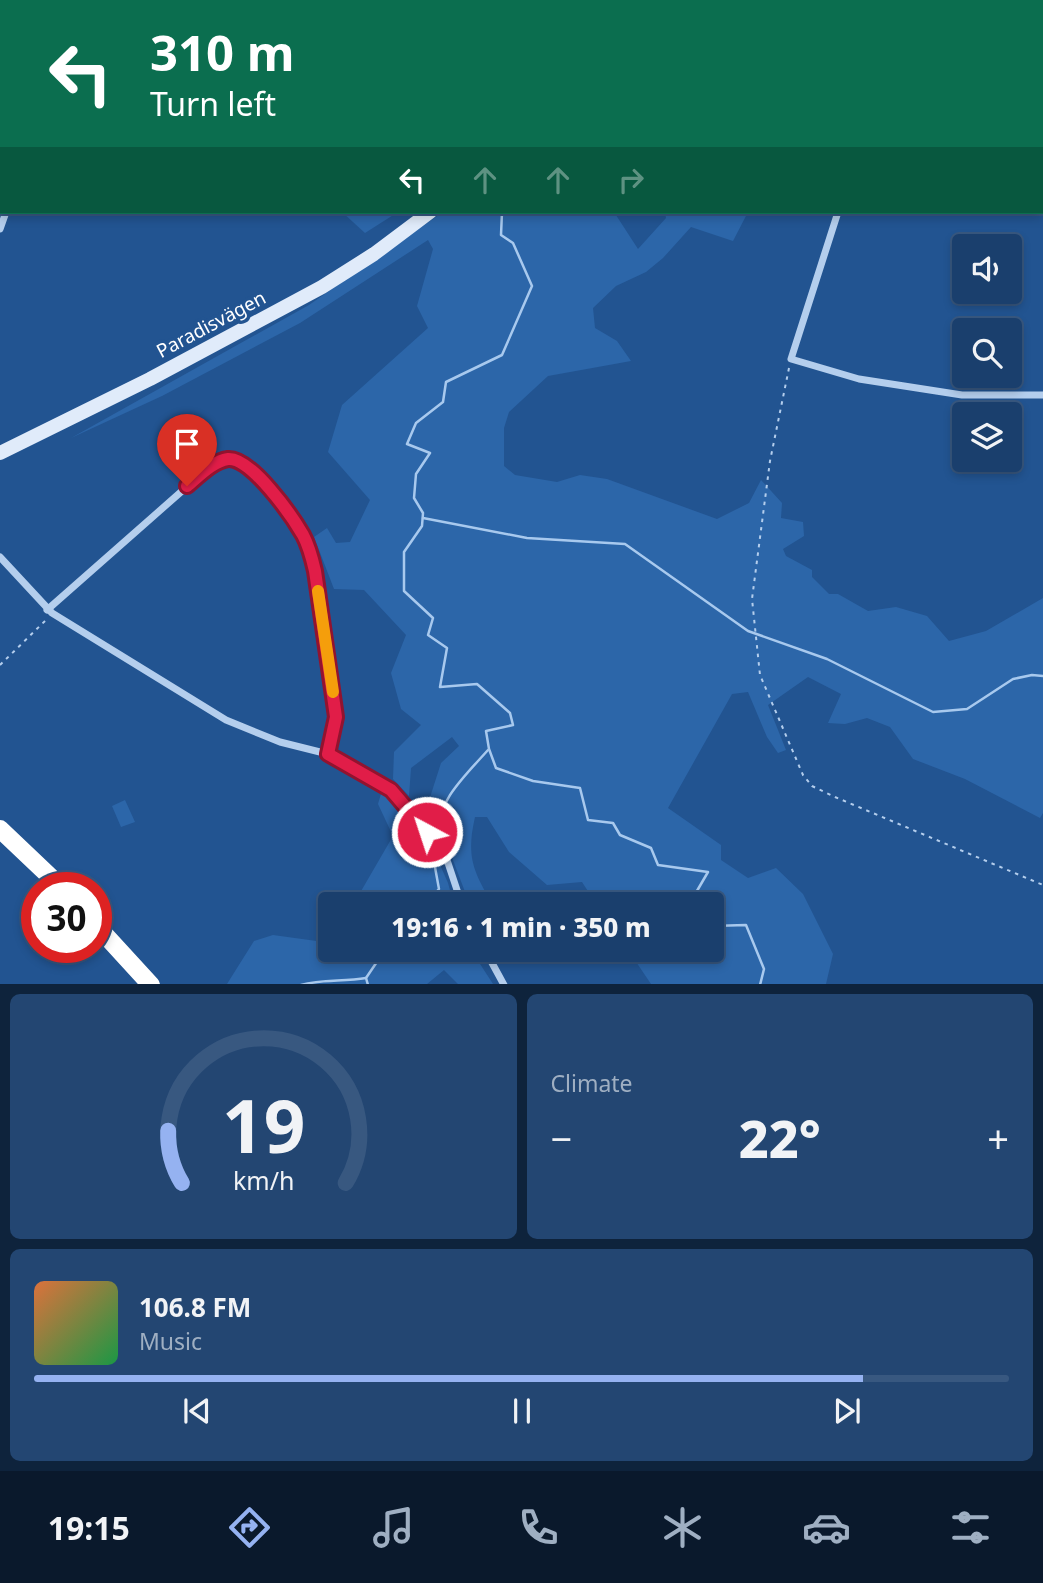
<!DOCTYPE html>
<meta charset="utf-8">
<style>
body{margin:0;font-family:"Noto Sans",sans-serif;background:#234672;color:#f1f3f6;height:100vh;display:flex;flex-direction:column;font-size:26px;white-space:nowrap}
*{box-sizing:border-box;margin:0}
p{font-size:23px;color:#9fafc2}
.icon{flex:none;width:38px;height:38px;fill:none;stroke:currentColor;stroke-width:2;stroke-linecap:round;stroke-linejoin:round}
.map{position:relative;height:984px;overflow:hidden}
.drawer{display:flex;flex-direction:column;gap:10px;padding:10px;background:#0e233c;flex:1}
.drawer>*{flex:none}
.top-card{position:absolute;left:0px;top:0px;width:1043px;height:214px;box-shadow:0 4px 10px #0003,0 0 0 2px #385880;background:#0b6e4f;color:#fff;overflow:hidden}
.fabs{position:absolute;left:952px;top:234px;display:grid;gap:14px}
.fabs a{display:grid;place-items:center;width:70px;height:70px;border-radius:7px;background:#1a3f6d;box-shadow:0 4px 10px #0003,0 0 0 2px #385880;font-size:35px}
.speed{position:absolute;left:21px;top:872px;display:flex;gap:14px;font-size:35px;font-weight:700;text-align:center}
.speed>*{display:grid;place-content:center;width:91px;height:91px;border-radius:50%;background:#1a3f6d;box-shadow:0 4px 10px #0003,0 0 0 2px #385880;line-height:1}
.speed .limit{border:10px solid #d22;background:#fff;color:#111}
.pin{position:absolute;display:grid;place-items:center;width:60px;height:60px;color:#fff;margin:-72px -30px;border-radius:50% 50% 50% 0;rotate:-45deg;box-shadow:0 0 7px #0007}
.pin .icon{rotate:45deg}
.me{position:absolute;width:77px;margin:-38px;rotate:320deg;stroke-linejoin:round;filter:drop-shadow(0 0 5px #0008)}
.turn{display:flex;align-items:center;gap:24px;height:147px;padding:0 35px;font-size:32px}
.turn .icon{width:91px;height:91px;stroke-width:2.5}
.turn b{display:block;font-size:49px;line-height:60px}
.lanes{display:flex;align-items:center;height:66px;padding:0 35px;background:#0003;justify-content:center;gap:35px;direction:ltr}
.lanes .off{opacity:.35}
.big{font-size:52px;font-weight:800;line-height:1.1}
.drawer .tile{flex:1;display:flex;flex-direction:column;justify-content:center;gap:10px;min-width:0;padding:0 24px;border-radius:10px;background:#234672}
.drawer .dial{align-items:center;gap:0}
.dial svg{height:182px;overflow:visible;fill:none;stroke:#385880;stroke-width:7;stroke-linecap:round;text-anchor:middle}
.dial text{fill:#f1f3f6;stroke:none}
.song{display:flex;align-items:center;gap:21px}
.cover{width:84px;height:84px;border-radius:10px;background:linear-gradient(135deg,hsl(20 70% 55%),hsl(140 70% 35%))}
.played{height:7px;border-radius:4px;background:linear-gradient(90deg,#95b2f1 85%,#385880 85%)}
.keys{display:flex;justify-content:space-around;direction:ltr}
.heat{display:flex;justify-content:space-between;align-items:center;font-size:38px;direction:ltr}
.drawer .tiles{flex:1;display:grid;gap:10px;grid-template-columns:1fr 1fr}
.tile:last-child{grid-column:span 2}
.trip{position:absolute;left:318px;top:892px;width:406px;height:70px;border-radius:7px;background:#1a3f6d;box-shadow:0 4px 10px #0003,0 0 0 2px #385880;font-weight:800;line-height:70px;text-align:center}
.tabs{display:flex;height:112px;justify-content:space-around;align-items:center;background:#0a192c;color:#9fafc2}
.tabs .icon{width:49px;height:49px}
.tabs .on{color:#95b2f1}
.tabs b{font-size:32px;color:#f1f3f6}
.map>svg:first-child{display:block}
.green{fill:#2c66a9}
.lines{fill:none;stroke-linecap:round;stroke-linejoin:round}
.stream{stroke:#a8c9ee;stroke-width:2.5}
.path{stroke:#b4ceed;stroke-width:2;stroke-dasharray:3.5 5;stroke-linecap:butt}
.street{stroke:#b4ceed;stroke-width:7}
.secondary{stroke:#e0ebfa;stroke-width:14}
.highway{stroke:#fff;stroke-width:18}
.rail{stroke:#fff;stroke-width:2.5;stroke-dasharray:12 5;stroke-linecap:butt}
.route-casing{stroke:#92132f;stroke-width:18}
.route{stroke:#e11d48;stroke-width:12}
.slow{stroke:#f59e0b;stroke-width:12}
.labels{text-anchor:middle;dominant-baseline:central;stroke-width:7;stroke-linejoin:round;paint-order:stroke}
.street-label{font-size:19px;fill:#fff;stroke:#225491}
</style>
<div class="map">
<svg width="1043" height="985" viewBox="0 0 1043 985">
<rect width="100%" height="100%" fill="#225491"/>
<!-- green -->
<g class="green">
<polygon points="0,0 230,0 231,2 2,2 2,41"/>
<polygon points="342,212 398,212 365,233"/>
<path d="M443 212H614L638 249 666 218 665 212H748L733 241 691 227 663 258 646 272 616 286 593 308 595 328 617 341 631 361 548 376 509 412 504 428V466L515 475 557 482 580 475 607 479 717 519 749 503 761 480 782 503 781 518 803 522 804 536 783 549 786 556 812 570V577L829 594H838L868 611 896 607 927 616 949 641 986 631 1043 598V813L1040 818 965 779 913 759 890 727 867 718 845 724 828 723 841 694 808 677 768 705 786 750 778 753 767 737 748 692 732 694 668 808 721 845V860L748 878 776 868 803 894 833 954 826 984H651L628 950H712V905H597L582 882 547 885 509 852 487 817H475C466 857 473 871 493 905H470L448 847 425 813 441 763 459 746 452 737 411 768 409 796 393 779 394 752 421 725 401 709 391 673 406 635 364 590 334 589 314 537 327 528 336 543 350 542 370 500 328 452 342 405 428 328 417 306 433 249 428 240 300 323 162 396 71 438 309 305Z"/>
<polygon points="383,787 434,851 448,883 454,905 353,905 393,836 378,804"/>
<polygon points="125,800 135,822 121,827 112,806"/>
<polygon points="273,935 331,943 331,950 471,950 493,984 458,984 444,970 427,984 227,984 254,941"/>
</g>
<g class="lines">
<!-- stream -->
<g class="stream">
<polyline points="191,0 194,2"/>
<polyline points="28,2 31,0"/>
<polyline points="0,8 2,8"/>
<polyline points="502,212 501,235 513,243 532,286 502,355 446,382 443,402 416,423 407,444 430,453 416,474 414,498 423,513 422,526 404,552 404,591 433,618 428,635 447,648 440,687 477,684 510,713 513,725 486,731 489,749 496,768 533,781 580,788 588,820 613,823 620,835 651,848 658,865 708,872 694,896 699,905"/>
<polyline points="423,518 527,538 625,544 748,631 827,659 933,712 967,709 1013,679 1032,675 1043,676"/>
<path d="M434 838C440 798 462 779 488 750"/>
<polyline points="424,905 439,889 432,851 433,845"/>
<polyline points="712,926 746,925 764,969 760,985"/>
<path d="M301 985C322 979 344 982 366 978"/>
<polyline points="368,985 366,978 385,950"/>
</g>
<!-- path -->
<g class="path">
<polyline points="618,2 620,0"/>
<polyline points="789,368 770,461 752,599 760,675 803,775 812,786 835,797 1043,885"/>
<polyline points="0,665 47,619"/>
</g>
<!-- street -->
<g class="street">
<polyline points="525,0 528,2"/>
<polyline points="266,2 268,0"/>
<polyline points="838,212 791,359 859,379 962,395 1043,395"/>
<polyline points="0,229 6,212"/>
<polyline points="0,557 52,613 226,720 280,742 328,754 391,790 445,854 462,905"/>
<path d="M47 610 207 469 228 459C235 461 243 463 249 468 268 481 300 529 310 550L336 717 328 754"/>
<polyline points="485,950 504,985"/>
</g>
<!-- secondary -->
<g class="secondary">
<polyline points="643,2 645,0"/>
<polyline points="1041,201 1043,202"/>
<polyline points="0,453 150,379 322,287 374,254 430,212"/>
</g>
<!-- highway -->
<g class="highway">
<polyline points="0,829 61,887"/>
<polyline points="96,925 151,985"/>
</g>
<!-- rail -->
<g class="rail">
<polyline points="611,0 614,2"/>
<polyline points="1041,178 1043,179"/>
</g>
</g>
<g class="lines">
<defs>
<path id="route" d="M187 486C198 477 213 461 228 459 251 457 292 516 303 535 309 546 312 558 315 571L336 717 328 754 391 790 427 832"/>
</defs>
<!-- route casing -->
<use href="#route" class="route-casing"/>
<!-- route -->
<use href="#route" class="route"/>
<!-- slow -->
<polyline class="slow" points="318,591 333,692"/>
</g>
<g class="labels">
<!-- street labels -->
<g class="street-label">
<text transform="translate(211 324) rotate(-28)">Paradisvägen</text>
</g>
</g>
</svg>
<div class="fabs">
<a><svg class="icon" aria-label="sound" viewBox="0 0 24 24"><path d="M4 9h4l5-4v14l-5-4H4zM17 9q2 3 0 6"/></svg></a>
<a><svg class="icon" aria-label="search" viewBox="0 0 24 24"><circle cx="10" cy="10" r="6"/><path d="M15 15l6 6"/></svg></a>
<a><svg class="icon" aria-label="layers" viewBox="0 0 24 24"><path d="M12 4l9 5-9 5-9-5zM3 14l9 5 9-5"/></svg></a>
</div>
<div class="speed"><div class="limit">30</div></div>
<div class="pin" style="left:187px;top:486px;background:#d93025"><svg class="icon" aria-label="arrive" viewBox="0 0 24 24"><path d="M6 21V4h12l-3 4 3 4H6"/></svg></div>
<svg class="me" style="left:427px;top:832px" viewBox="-20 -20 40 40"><circle r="17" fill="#e11d48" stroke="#fff" stroke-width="3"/><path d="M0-11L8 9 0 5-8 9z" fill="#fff"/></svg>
<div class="trip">19:16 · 1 min · 350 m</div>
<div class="top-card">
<div class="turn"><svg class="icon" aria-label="left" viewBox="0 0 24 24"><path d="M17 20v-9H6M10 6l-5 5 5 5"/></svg><div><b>310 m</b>Turn left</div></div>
<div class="lanes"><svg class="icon" aria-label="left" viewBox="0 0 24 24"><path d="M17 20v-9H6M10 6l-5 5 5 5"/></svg><svg class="icon off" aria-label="ahead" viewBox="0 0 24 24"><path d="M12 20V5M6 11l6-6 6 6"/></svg><svg class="icon off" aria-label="ahead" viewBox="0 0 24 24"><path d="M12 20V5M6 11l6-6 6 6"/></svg><svg class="icon off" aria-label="right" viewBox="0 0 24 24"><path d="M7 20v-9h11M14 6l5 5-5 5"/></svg></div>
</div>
</div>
<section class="drawer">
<div class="tiles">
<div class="tile dial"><svg viewBox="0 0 100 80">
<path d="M14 69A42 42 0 1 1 86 69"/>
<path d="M14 69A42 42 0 0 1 8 46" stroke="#95b2f1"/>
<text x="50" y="56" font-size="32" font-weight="700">19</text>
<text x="50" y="72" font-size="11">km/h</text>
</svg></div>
<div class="tile"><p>Climate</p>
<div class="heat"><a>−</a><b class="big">22°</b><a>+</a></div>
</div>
<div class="tile">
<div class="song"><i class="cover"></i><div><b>106.8 FM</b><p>Music</p></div></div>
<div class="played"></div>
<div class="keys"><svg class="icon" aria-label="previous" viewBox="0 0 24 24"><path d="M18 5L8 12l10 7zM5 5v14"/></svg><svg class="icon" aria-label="pause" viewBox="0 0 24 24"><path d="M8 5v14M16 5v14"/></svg><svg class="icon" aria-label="next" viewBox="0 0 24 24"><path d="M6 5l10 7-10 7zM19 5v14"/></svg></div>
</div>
</div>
</section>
<nav class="tabs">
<b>19:15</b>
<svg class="icon on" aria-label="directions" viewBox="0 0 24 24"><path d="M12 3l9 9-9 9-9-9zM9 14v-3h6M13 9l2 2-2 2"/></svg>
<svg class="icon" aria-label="music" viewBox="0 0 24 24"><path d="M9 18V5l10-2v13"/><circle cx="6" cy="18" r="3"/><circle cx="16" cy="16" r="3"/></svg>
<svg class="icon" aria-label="phone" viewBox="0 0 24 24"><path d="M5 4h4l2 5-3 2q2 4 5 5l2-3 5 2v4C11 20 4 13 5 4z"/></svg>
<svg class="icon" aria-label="climate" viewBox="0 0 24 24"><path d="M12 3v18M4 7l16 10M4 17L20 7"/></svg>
<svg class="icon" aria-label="car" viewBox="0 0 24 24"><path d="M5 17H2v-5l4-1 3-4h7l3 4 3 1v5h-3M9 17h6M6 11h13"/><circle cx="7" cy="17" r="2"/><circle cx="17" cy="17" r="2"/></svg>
<svg class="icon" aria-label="filters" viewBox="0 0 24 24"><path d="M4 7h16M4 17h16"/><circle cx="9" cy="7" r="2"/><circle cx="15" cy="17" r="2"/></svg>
</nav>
